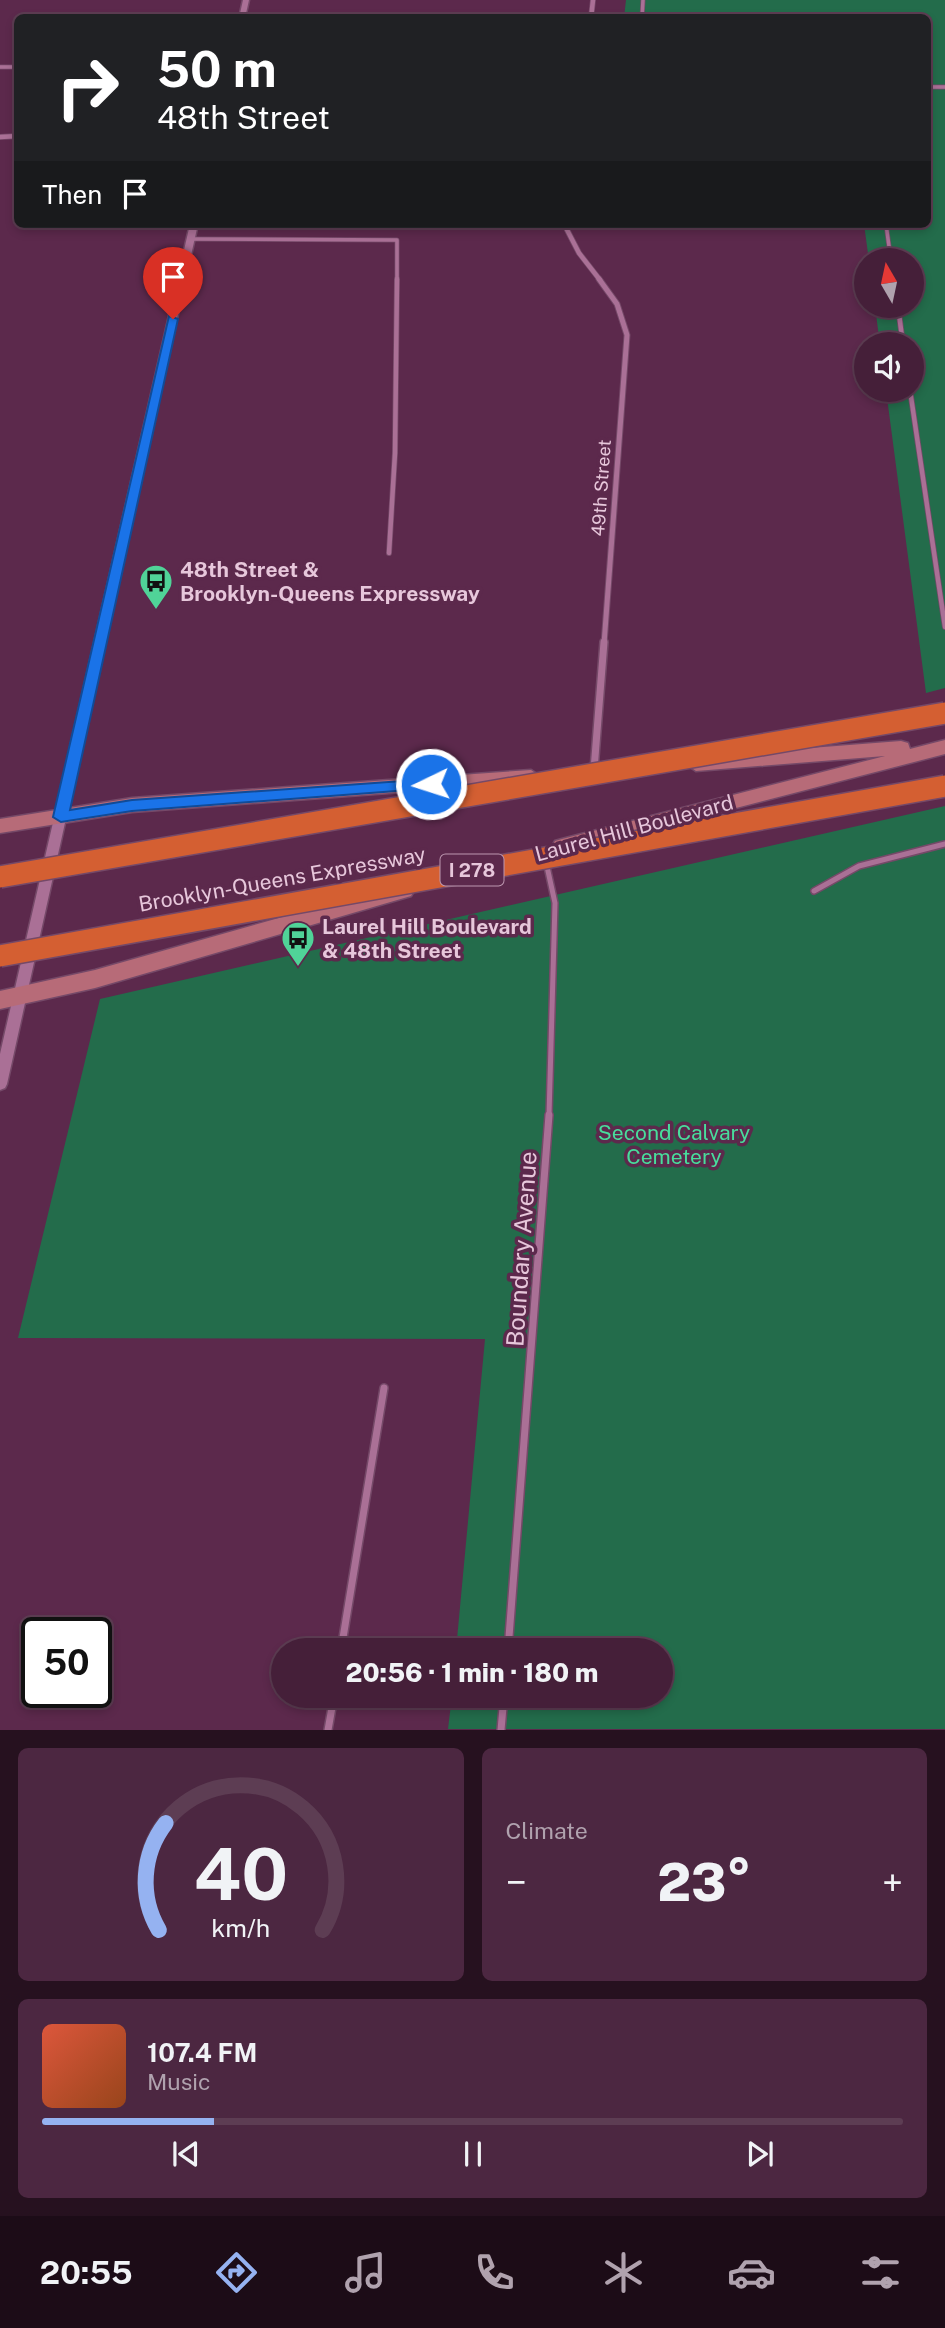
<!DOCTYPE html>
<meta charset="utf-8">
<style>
body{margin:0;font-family:"Public Sans",sans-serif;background:#4c2741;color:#f1f3f6;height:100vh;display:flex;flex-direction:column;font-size:26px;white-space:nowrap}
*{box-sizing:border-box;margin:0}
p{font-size:23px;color:#b0a2ae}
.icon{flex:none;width:38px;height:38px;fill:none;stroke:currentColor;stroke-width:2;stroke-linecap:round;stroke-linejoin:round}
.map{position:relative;height:1730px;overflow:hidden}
.details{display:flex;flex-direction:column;gap:18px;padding:18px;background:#26111f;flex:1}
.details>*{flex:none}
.hud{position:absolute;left:14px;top:14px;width:917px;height:214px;border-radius:10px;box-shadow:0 4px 10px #0003,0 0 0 2px #5d3d53;background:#202124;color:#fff;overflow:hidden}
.needle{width:46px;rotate:351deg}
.controls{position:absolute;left:854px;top:248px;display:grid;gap:14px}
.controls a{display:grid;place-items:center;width:70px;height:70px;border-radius:50%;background:#451f39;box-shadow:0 4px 10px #0003,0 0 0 2px #5d3d53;font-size:35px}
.speed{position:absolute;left:21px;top:1617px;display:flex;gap:14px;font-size:35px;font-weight:700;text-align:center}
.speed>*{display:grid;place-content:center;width:91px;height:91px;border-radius:50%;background:#451f39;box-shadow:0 4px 10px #0003,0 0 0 2px #5d3d53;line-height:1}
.speed .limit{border:4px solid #111;border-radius:10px;background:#fff;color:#111}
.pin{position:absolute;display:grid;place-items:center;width:60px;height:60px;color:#fff;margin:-72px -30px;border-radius:50% 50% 50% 0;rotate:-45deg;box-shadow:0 0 7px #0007}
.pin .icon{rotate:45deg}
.me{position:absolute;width:77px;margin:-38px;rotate:266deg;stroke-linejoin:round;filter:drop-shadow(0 0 5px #0008)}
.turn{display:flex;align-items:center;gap:24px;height:147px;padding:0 28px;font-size:32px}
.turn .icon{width:91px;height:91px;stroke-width:2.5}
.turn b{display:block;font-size:49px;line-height:60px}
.then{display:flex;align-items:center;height:66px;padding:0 28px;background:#0003;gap:14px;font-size:26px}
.big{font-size:52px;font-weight:800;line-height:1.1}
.details .widget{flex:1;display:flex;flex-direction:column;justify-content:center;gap:10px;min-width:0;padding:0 24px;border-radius:10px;background:#4c2741}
.details .dial{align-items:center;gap:0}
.dial svg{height:182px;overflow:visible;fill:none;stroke:#5d3d53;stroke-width:7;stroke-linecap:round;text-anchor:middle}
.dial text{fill:#f1f3f6;stroke:none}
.song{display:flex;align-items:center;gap:21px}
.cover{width:84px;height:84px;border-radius:10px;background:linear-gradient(135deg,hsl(10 70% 55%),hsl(20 70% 35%))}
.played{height:7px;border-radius:4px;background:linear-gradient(90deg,#95b2f1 20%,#5d3d53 20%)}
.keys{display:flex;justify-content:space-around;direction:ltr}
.heat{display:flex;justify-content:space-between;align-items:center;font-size:38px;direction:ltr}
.details .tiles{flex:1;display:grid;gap:18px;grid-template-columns:1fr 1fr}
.widget:last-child{grid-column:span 2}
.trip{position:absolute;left:271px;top:1638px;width:402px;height:70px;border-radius:35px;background:#451f39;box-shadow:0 4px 10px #0003,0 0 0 2px #5d3d53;font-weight:800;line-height:70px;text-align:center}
.menu{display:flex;height:112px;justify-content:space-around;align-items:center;background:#1c0c17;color:#b0a2ae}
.menu .icon{width:49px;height:49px}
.menu .active{color:#95b2f1}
.menu b{font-size:32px;color:#f1f3f6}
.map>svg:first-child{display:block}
.green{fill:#236c4b}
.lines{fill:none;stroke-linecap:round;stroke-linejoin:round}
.service-far3-casing{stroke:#754968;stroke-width:5}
.service-far2-casing{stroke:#754968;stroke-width:6}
.service-far1-casing{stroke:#754968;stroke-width:8}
.service-casing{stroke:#754968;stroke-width:10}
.minor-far2-casing{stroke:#754968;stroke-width:6}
.minor-far1-casing{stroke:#754968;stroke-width:7}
.minor-casing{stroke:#754968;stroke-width:10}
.tertiary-casing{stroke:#754968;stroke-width:3}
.secondary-casing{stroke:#754968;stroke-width:3}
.service-far3{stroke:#aa7096;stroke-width:3.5}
.service-far2{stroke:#aa7096;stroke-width:4.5}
.service-far1{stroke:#aa7096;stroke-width:5}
.service{stroke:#aa7096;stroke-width:7}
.minor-far2{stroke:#aa7096;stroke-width:4.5}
.minor-far1{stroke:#aa7096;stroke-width:5}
.minor{stroke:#aa7096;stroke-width:7}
.tertiary{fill:#aa7096;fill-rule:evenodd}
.secondary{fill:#b76b78;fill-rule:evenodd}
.motorway-bridge-casing{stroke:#754968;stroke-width:24;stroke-linecap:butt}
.motorway-bridge{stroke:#d45f32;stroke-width:21}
.route{fill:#1a73e8;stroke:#114b97;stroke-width:2}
.labels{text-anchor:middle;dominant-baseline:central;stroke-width:7;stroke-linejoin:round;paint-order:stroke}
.far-street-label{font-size:18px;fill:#e7c7db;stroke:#5c294c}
.shield{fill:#5c294c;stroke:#bd98b0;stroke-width:2}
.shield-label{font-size:19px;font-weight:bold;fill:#e7c7db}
.poi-label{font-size:21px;font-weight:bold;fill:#e7c7db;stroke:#5c294c;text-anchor:start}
.street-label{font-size:21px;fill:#e7c7db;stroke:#5c294c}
.park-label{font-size:21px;fill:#48dd9c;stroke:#5c294c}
.near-street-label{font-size:24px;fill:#e7c7db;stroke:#5c294c}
</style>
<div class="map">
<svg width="945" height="1730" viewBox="0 0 945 1730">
<rect width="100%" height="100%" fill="#5c294c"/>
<!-- green -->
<g class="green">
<polygon points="626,0 945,0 945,688 926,693 886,390 912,390 912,345 880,345 875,306 912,306 912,261 869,261 864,224 928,224 928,18 624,18"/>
<polygon points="945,806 945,1729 448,1729 452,1696 662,1696 662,1650 456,1650 485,1339 18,1338 100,999"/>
</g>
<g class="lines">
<defs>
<g id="service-far3">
<polyline points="642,18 643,0"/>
<polyline points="0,67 18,67"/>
<polyline points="928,87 945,87"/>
<polyline points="886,224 891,261"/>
<polyline points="191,239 397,240 397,280"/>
</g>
<g id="service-far2">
<polyline points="898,306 903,345"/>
<polyline points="910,390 945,627"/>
<polyline points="389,553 395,453 397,279"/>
</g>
<g id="service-far1">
<polyline points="546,862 555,903 549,1116"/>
<polyline points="814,891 859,866 945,844"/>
</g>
<g id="service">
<polyline points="341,1650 384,1388"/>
<polyline points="508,1650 549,1115"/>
<polyline points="328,1730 334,1696"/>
<polyline points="501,1730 504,1696"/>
</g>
<g id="minor-far2">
<polyline points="591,18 593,0"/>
<polyline points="0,137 18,136"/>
<polyline points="564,224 579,253 600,280"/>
</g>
<polyline id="minor-far1" points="599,279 617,304 627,335 604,644"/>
<polyline id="minor" points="594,770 604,642"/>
<g id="tertiary">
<polygon points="243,0 249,0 245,18 239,18"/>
<polygon points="190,224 198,224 7,1084 5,1088 0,1090 0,1054"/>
</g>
<g id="secondary">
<polygon points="945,740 945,754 562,853 555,851 552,846 555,841 562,839 885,756 696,771 686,764 696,757 901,741 908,743 910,749"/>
<polygon points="531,770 541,777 538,782 132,812 0,833 0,819 132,798"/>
<polygon points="403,883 411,886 414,891 411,896 95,988 0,1009 0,991 95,970"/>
</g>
</defs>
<!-- service-far3 casing -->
<use href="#service-far3" class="service-far3-casing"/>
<!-- service-far2 casing -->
<use href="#service-far2" class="service-far2-casing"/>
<!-- service-far1 casing -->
<use href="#service-far1" class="service-far1-casing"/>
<!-- service casing -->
<use href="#service" class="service-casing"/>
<!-- minor-far2 casing -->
<use href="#minor-far2" class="minor-far2-casing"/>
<!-- minor-far1 casing -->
<use href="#minor-far1" class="minor-far1-casing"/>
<!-- minor casing -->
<use href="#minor" class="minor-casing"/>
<!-- tertiary casing -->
<use href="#tertiary" class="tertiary-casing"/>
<!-- secondary casing -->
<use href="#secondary" class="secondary-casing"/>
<!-- service-far3 -->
<use href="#service-far3" class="service-far3"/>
<!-- service-far2 -->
<use href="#service-far2" class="service-far2"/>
<!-- service-far1 -->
<use href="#service-far1" class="service-far1"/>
<!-- service -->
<use href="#service" class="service"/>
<!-- minor-far2 -->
<use href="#minor-far2" class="minor-far2"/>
<!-- minor-far1 -->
<use href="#minor-far1" class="minor-far1"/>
<!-- minor -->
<use href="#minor" class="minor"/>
<!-- tertiary -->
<use href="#tertiary" class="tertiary"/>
<!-- secondary -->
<use href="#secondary" class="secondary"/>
<defs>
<g id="motorway-bridge">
<polyline points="0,877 945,713"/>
<polyline points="0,956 945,786"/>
</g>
</defs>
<!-- motorway-bridge casing -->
<use href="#motorway-bridge" class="motorway-bridge-casing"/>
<!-- motorway-bridge -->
<use href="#motorway-bridge" class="motorway-bridge"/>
</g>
<!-- route -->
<polygon class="route" points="169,316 178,319 70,810 132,800 431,779 438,784 436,788 132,811 61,822 53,817"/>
<!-- icons -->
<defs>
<symbol id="bus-pin" viewBox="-11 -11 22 30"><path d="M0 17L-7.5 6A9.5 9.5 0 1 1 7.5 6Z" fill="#50d398" stroke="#5c294c"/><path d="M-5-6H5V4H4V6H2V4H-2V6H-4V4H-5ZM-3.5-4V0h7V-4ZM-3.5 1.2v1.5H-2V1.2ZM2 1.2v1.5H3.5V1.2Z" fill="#111"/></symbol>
</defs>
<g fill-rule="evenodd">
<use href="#bus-pin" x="137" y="562" width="38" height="52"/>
<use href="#bus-pin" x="279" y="919" width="38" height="52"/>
</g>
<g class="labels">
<!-- far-street labels -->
<g class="far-street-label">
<text transform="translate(601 488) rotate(-86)">49th Street</text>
</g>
<!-- shield labels -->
<rect class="shield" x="440.5" y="854.5" width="63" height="31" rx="5"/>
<g class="shield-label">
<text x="472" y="870">I 278</text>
</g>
<!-- poi labels -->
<g class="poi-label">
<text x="180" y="569">48th Street &amp;<tspan x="180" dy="24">Brooklyn-Queens Expressway</tspan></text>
<text x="322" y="926">Laurel Hill Boulevard<tspan x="322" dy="24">&amp; 48th Street</tspan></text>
</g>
<!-- street labels -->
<g class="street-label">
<text transform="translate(634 828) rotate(-15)">Laurel Hill Boulevard</text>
<text transform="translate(282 879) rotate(-10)">Brooklyn-Queens Expressway</text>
</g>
<!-- park labels -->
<g class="park-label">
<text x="674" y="1132">Second Calvary<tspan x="674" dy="24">Cemetery</tspan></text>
</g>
<!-- near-street labels -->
<g class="near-street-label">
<text transform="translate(521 1249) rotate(-86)">Boundary Avenue</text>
</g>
</g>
</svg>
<div class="controls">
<a><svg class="needle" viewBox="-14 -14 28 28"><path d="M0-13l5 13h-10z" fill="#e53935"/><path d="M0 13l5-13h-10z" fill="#b0a2ae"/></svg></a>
<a><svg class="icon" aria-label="sound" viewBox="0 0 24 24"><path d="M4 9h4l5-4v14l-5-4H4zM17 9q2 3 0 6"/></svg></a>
</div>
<div class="speed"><div class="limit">50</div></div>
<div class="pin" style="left:173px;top:319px;background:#d93025"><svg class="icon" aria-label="arrive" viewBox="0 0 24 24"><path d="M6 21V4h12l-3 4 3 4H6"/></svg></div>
<svg class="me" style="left:431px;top:784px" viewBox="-20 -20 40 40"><circle r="17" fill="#1a73e8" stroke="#fff" stroke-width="3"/><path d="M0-11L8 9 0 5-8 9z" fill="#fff"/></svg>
<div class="trip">20:56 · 1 min · 180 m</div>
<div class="hud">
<div class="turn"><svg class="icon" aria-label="right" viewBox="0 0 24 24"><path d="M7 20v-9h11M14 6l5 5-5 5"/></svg><div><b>50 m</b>48th Street</div></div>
<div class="then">Then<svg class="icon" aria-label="arrive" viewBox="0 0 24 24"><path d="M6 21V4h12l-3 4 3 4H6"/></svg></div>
</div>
</div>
<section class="details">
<div class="tiles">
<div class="widget dial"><svg viewBox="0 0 100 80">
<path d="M14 69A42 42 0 1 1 86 69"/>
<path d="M14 69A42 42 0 0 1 17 22" stroke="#95b2f1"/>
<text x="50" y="56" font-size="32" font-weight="700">40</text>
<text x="50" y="72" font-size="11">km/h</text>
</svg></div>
<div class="widget"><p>Climate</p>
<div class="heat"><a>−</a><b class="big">23°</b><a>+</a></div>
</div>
<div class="widget">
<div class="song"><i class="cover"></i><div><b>107.4 FM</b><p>Music</p></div></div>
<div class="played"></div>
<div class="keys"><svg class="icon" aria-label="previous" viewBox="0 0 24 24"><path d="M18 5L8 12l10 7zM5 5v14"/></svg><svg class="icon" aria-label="pause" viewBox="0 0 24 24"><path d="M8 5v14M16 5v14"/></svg><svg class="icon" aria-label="next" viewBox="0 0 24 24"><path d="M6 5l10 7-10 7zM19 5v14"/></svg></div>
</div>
</div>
</section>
<nav class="menu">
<b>20:55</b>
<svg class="icon active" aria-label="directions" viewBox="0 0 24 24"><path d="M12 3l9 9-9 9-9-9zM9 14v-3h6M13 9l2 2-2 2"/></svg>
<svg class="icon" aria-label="music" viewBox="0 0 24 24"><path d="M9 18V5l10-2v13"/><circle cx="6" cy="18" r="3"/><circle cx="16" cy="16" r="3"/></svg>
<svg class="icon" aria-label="phone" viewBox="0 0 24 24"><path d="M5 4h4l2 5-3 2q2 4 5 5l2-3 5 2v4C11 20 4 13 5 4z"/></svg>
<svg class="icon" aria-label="climate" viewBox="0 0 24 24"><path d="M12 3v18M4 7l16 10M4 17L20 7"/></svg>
<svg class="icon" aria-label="car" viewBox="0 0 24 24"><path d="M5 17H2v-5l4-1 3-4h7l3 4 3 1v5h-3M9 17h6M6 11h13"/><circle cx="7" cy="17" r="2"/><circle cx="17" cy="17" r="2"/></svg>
<svg class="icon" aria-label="filters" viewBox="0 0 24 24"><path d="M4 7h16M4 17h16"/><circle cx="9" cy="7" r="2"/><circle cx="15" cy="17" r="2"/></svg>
</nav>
